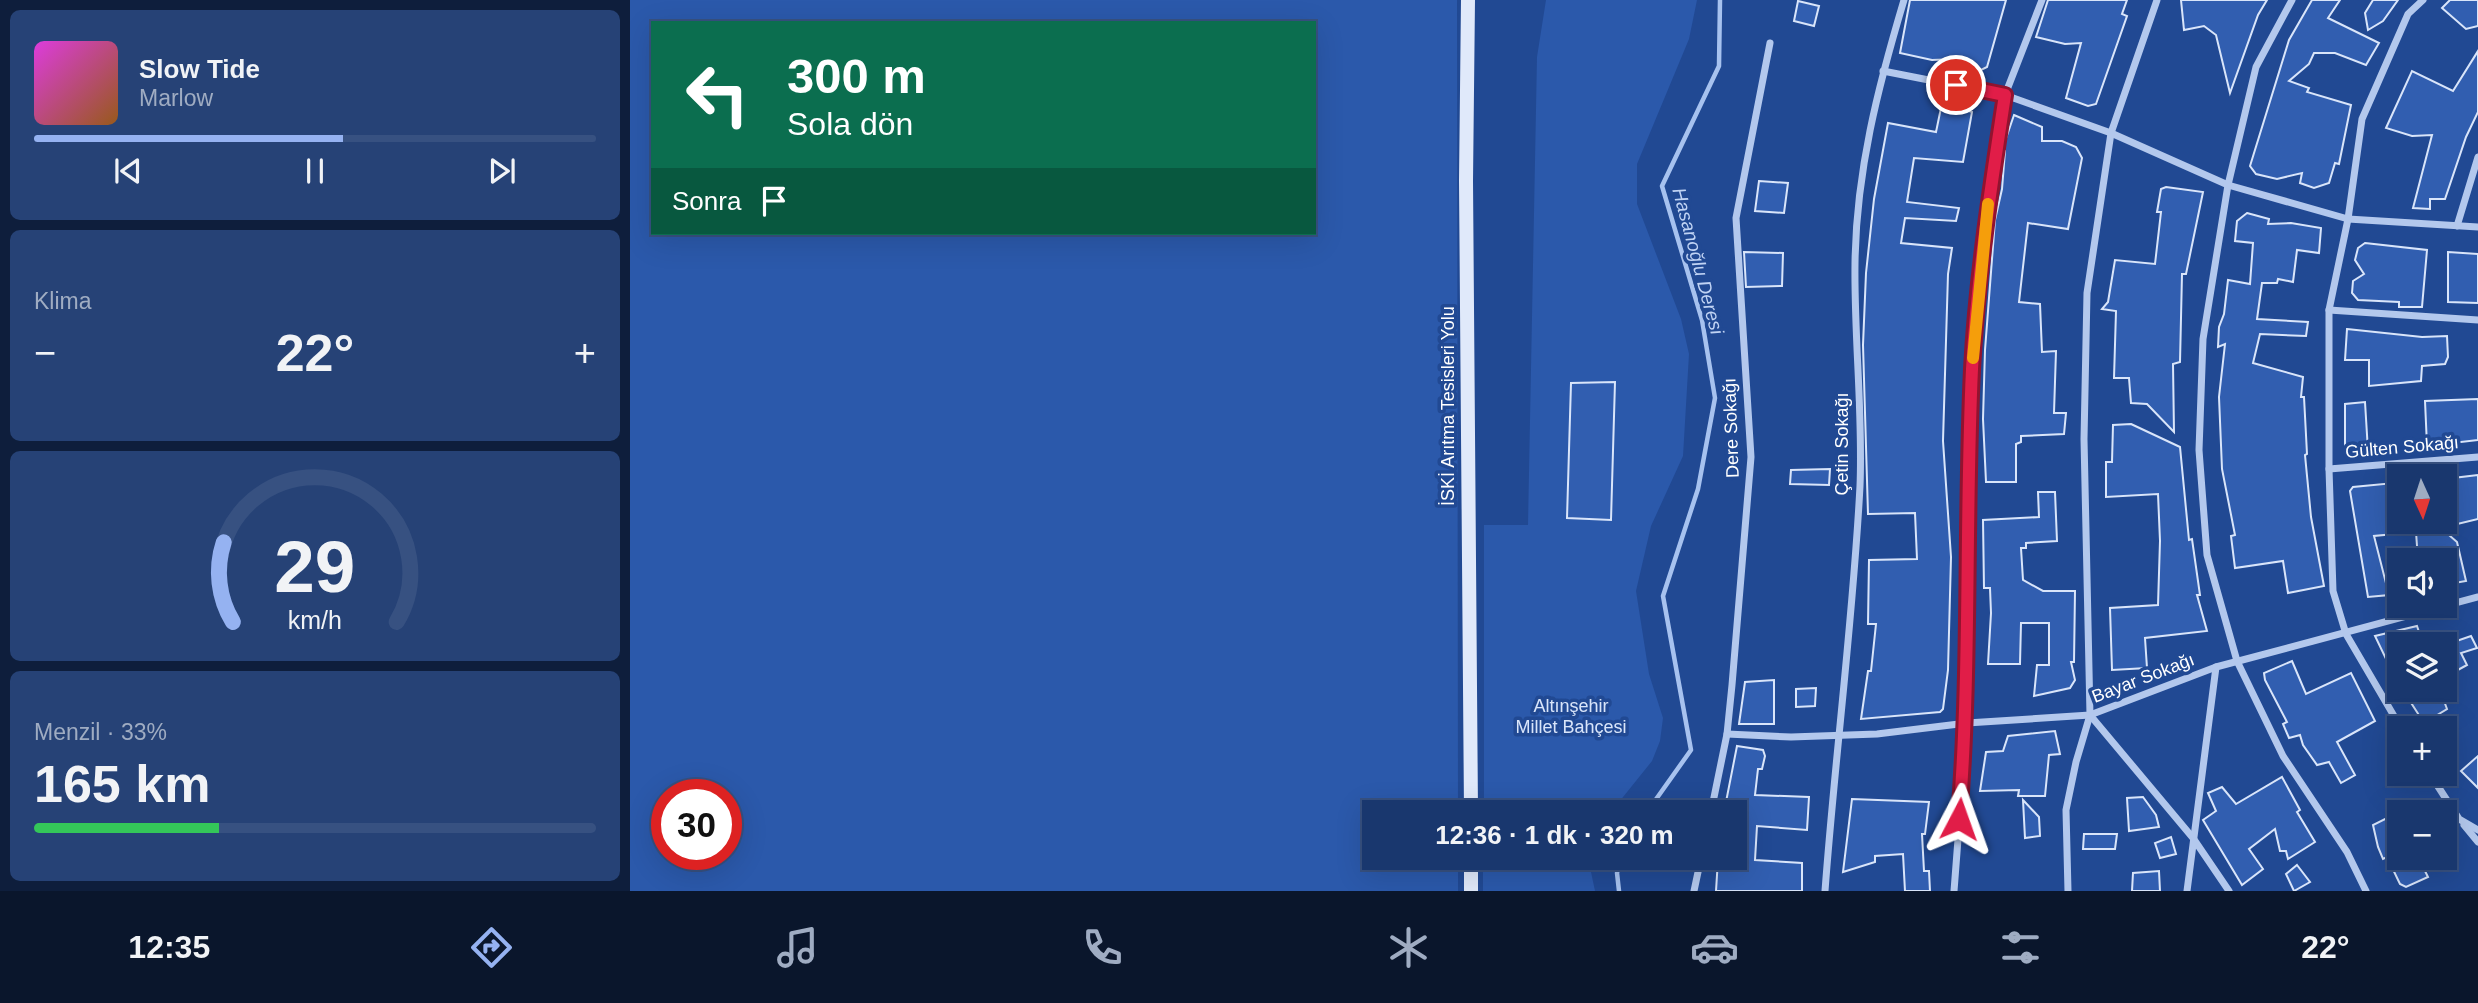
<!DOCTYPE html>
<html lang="tr">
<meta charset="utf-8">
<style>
body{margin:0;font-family:Arial,sans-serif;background:#264276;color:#f1f3f6;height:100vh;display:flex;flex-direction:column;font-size:26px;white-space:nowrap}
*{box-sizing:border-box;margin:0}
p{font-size:23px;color:#9facc2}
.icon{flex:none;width:38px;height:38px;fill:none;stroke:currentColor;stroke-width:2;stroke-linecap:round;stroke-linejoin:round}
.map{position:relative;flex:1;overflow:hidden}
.panel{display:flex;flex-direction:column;gap:10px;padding:10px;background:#0e1e3c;width:630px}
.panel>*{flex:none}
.hud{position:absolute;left:21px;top:21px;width:665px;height:214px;border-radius:0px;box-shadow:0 7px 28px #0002,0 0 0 2px #375181;background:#0b6e4f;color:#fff;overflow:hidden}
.needle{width:46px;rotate:177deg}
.buttons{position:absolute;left:1757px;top:464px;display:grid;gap:14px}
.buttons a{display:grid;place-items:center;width:70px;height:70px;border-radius:0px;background:#19376e;box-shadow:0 7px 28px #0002,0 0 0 2px #375181;font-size:35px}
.speed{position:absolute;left:21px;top:779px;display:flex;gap:14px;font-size:35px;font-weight:700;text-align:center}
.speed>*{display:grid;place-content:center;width:91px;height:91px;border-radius:50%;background:#19376e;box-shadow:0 7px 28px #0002,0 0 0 2px #375181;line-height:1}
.speed .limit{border:10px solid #d22;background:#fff;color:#111}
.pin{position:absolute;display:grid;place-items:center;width:60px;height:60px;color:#fff;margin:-30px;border:4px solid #fff;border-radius:50%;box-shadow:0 2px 7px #0007}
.me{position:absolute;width:77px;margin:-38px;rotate:4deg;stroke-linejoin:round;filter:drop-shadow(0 0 5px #0008)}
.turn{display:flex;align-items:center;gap:24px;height:147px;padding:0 21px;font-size:32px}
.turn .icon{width:91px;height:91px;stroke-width:2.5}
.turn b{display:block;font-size:49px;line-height:60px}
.then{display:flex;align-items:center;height:66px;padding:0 21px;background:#0003;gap:14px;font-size:26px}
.big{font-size:52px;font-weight:800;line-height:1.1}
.panel .tile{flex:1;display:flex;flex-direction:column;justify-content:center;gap:10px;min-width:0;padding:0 24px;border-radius:10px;background:#264276}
.panel .dial{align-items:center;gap:0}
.dial svg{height:182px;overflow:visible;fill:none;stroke:#375181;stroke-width:7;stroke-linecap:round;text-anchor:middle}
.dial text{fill:#f1f3f6;stroke:none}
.song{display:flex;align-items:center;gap:21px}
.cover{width:84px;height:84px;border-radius:10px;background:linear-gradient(135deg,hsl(300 70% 55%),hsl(30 70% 35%))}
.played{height:7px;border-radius:4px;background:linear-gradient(90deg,#95b2f1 55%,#375181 55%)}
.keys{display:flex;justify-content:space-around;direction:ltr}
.heat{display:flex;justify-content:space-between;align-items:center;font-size:38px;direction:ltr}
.charge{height:10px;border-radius:5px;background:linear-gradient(90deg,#34c759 33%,#375181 0)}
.trip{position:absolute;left:732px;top:800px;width:385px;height:70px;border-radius:0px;background:#19376e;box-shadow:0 7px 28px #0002,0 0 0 2px #375181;font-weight:800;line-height:70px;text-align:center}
.tab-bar{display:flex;height:112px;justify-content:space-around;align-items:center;background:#0a162c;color:#9facc2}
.tab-bar .icon{width:49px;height:49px}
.tab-bar .current{color:#95b2f1}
.tab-bar b{font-size:32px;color:#f1f3f6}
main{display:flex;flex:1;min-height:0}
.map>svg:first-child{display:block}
.green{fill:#2b59ab;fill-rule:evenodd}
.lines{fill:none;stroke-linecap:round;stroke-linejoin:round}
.stream{stroke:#a7c2ef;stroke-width:4.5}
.building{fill:#315eb0;stroke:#d9e5fa;stroke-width:2}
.minor{stroke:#b3c8ed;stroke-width:7}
.secondary{stroke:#e0e9fa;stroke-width:14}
.route-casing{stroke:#92132f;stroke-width:18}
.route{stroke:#e11d48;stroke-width:12}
.slow{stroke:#f59e0b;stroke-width:12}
.labels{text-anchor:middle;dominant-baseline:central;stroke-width:7;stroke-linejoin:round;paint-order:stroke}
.street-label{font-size:18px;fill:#fff;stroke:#214993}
.park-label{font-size:18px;fill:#d9e5fa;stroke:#214993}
.water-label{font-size:19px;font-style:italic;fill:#c0d3f4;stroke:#214993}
</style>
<main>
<section class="panel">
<div class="tile">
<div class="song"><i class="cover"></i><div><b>Slow Tide</b><p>Marlow</p></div></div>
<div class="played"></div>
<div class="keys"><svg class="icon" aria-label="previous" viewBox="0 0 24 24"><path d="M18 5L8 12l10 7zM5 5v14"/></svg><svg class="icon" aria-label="pause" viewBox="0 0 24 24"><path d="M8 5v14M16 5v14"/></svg><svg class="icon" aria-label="next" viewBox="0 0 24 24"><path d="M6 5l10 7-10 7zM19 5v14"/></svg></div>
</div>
<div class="tile"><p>Klima</p>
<div class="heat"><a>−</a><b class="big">22°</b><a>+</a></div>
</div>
<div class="tile dial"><svg viewBox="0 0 100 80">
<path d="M14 69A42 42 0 1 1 86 69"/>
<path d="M14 69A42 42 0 0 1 10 34" stroke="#95b2f1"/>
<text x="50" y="56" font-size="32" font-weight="700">29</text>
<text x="50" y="72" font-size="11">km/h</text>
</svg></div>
<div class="tile"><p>Menzil · 33%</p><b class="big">165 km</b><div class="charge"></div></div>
</section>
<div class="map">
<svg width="1848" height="891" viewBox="0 0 1848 891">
<rect width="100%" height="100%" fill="#214993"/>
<!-- green -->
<g class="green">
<path d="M0 0H827L828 812H744V858H828V891H0ZM23 23H684V233H23ZM37 794H96V854H37Z"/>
<polygon points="916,0 1067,0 1059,39 1007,164 1007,204 1051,319 1059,354 1053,456 1021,526 1006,591 1019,674 1033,718 1030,741 1022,761 981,812 854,812 854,525 898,525 907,57"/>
<polygon points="853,858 964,858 961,872 965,891 853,891"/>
</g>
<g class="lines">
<!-- stream -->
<g class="stream">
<polyline points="1017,812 1061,750 1033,596 1068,489 1085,398 1072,320 1032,186 1089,66 1090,0"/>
<polyline points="989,891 987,873 991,858"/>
</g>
</g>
<!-- building -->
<g class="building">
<polygon points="1280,0 1376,0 1357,67 1351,70 1324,63 1325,59 1302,60 1270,53"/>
<polygon points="1418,0 1497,0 1492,14 1497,16 1466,104 1458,106 1436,98 1451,43 1435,44 1406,37"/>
<polygon points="1551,0 1637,0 1628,15 1600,93 1586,35 1574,26 1554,30"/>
<polygon points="1682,0 1710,0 1698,18 1749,43 1736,65 1705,53 1684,53 1679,64 1659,81 1679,88 1677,92 1721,105 1709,164 1705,163 1699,183 1684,188 1670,183 1672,173 1647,179 1626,174 1620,166 1659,40"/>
<polygon points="1743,0 1768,0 1753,21 1738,30 1735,13"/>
<polygon points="1820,0 1848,0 1848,26 1836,29 1812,8"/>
<polygon points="1168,1 1189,6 1184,26 1164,21"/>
<polygon points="1848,51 1848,112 1836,137 1815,199 1800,199 1800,209 1783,208 1802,135 1782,136 1756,128 1782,71 1823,91"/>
<polygon points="1312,103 1342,112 1333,162 1284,158 1277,202 1329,208 1326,221 1275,218 1271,243 1322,248 1318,274 1313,441 1321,557 1318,670 1313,709 1310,712 1231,719 1238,671 1241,671 1246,624 1238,624 1239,560 1287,559 1285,513 1238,514 1233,345 1236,273 1244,199 1258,123 1306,132"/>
<polygon points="1384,115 1412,127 1412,141 1432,141 1446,147 1452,158 1438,229 1398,223 1389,302 1410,304 1412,352 1426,351 1424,413 1436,413 1434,434 1391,436 1391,442 1386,444 1386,482 1356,482 1353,419 1355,350 1365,220 1372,189 1375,151 1372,150"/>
<polygon points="1129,181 1158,183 1154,213 1125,211"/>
<polygon points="1536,187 1573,192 1556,274 1552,274 1550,362 1543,364 1544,432 1517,404 1501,403 1499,378 1484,378 1486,311 1472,309 1478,302 1485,260 1525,264 1531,212 1527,212 1531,189"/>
<polygon points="1617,213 1639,219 1638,224 1661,223 1691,228 1689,253 1667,250 1663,282 1648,279 1647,283 1632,283 1627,319 1678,322 1676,336 1630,334 1623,363 1673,377 1671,397 1674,397 1677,454 1675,455 1681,517 1694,586 1658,593 1653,561 1605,568 1601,536 1605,535 1592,469 1589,397 1595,344 1588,347 1589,327 1594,314 1598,280 1620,284 1623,243 1605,241 1607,221"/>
<polygon points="1735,243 1797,250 1792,307 1769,307 1769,302 1728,300 1722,293 1723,281 1734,274 1725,260 1728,248"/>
<polygon points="1114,252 1153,253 1152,286 1116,287"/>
<polygon points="1818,252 1848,254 1848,303 1818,302"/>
<polygon points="1717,329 1792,337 1817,336 1818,357 1815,364 1792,366 1791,381 1739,386 1739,360 1715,360"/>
<polygon points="985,382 981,520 937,518 941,383"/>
<polygon points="1848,399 1848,440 1797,446 1795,401"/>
<polygon points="1735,402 1738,451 1715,454 1715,404"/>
<polygon points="1501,424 1550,447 1559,540 1562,539 1570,595 1567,595 1577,631 1515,638 1517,668 1482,670 1480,608 1528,605 1530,541 1528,494 1476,497 1476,462 1482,462 1483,425"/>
<polygon points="1200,469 1199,485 1160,484 1161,470"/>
<polygon points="1848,475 1848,519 1815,527 1815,479"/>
<polygon points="1764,483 1767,522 1804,522 1827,542 1836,581 1819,584 1815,580 1815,560 1788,560 1786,532 1744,536 1759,595 1738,597 1720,491 1723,487"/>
<polygon points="1408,492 1425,492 1427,541 1396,543 1396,548 1391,548 1393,580 1413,591 1445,591 1444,662 1441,662 1445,680 1440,688 1404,696 1407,665 1419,665 1419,623 1391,623 1390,664 1358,664 1361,613 1360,588 1354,588 1353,520 1409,517"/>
<polygon points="1787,626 1793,644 1769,644 1769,659 1758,663 1745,636"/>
<polygon points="1841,636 1847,648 1831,653 1837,665 1815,677 1815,645"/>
<polygon points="1662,661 1676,694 1721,673 1745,721 1707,742 1725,775 1711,783 1699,762 1687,765 1673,745 1670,735 1659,738 1653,724 1657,722 1635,680 1634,673"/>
<polygon points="1144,680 1144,724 1109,724 1115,682"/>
<polygon points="1186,688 1185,706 1166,707 1166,689"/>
<polygon points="1792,690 1810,690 1817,709 1794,723 1778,698"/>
<polygon points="1425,731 1430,754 1419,755 1415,796 1388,796 1389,790 1350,791 1356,752 1373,751 1378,736"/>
<polygon points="1107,746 1133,750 1135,756 1132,769 1128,769 1125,795 1179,797 1177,830 1127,826 1125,860 1172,863 1172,891 1086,891 1088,859 1104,859 1104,812 1094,812"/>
<polygon points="1848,756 1848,788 1831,771"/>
<polygon points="1652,777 1670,810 1667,812 1685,842 1658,859 1656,851 1650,851 1645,829 1619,849 1633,869 1612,885 1573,820 1586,811 1578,793 1592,787 1606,804"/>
<polygon points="1513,797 1526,815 1529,827 1499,831 1497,798"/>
<polygon points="1222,799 1299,802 1295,834 1292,834 1294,871 1299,871 1300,891 1275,891 1273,854 1245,856 1245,862 1213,872"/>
<polygon points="1393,800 1409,817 1410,836 1395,838"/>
<polygon points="1759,817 1769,833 1769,858 1816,858 1794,869 1798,877 1776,887 1770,884 1757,857 1753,859 1748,847 1743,825"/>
<polygon points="1454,834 1487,834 1485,849 1453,849"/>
<polygon points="1541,837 1546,854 1530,858 1525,843"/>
<polygon points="1667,865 1680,882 1664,891 1656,874"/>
<polygon points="1529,871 1530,891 1502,891 1503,873"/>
</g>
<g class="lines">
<!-- minor -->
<g class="minor">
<polyline points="1662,0 1626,67 1598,185 1573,339 1569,450 1577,555 1607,661 1653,756 1717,852 1736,891"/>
<polyline points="1253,71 1375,95 1481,133 1598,185 1718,219 1848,227"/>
<polyline points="1827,226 1848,157"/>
<polyline points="1699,310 1848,320"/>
<polyline points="1699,469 1848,457"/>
<polyline points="1460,715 1563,838 1599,891"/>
<polyline points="1771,728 1716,634 1703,591 1699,469 1699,310 1718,219 1732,119 1778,14 1793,0"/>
<polyline points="1097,734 1161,737 1247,734 1337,723 1460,715 1586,667 1848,597"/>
<polyline points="1800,774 1829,819 1848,830"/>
<polyline points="1081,812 1097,734 1102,685 1121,457 1106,218 1140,43"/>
<polyline points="1834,825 1848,842"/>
<polyline points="1064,891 1071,858"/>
<path d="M1195 891C1205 756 1223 621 1230 486 1233 412 1224 338 1225 264 1226 172 1248 87 1274 0"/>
<polyline points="1324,891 1337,723 1336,541 1342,366 1355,222 1375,95 1412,0"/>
<polyline points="1438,891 1436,810 1446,762 1460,715 1454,439 1457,293 1481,133 1527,0"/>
<polyline points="1557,891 1586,667"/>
</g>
<!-- secondary -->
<g class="secondary">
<polyline points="838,0 836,181 841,812"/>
<polyline points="841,858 841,891"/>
</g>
</g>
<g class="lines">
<defs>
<path id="route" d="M1326 85 1375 95C1361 186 1347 277 1342 369 1335 519 1341 669 1329 819"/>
</defs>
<!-- route casing -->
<use href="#route" class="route-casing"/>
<!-- route -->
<use href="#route" class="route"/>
<!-- slow -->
<polyline class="slow" points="1343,358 1358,204"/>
</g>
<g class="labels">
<!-- street labels -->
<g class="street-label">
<text transform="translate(818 406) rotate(-90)">İSKİ Arıtma Tesisleri Yolu</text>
<text transform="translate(1101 428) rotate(-92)">Dere Sokağı</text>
<text transform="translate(1212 444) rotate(-90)">Çetin Sokağı</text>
<text transform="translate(1772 447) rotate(-5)">Gülten Sokağı</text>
<text transform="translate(1513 678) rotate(-21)">Bayar Sokağı</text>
</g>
<!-- park labels -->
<g class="park-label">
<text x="941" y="706">Altınşehir<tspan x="941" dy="21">Millet Bahçesi</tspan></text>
</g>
<!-- water labels -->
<g class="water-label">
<text transform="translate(1068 261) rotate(75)">Hasanoğlu Deresi</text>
</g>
</g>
</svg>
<div class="buttons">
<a><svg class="needle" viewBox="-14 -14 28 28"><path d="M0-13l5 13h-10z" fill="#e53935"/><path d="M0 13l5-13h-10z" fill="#9facc2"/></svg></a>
<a><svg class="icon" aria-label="sound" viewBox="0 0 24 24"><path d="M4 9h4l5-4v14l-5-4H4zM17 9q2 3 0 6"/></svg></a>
<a><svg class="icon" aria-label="layers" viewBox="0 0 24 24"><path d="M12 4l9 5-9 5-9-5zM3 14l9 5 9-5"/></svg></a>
<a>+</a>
<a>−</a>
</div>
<div class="speed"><div class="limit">30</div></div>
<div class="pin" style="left:1326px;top:85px;background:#d93025"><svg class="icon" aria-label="arrive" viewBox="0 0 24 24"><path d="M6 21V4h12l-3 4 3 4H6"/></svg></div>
<svg class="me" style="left:1329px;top:819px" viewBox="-20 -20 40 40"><path d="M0-17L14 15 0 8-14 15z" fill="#e11d48" stroke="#fff" stroke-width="4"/></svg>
<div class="trip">12:36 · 1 dk · 320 m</div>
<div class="hud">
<div class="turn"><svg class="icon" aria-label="left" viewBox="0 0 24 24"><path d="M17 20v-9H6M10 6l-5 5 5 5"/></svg><div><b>300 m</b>Sola dön</div></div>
<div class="then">Sonra<svg class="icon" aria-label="arrive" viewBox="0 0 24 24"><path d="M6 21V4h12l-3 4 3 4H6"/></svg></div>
</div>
</div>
</main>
<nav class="tab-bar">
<b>12:35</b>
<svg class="icon current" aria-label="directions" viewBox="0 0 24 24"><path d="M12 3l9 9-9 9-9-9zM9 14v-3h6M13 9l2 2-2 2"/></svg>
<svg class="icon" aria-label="music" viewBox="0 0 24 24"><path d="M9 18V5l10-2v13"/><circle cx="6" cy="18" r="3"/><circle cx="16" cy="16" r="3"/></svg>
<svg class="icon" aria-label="phone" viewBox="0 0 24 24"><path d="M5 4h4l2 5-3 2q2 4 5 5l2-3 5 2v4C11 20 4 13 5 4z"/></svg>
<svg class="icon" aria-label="climate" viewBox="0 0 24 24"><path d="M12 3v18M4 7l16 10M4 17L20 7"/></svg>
<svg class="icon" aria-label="car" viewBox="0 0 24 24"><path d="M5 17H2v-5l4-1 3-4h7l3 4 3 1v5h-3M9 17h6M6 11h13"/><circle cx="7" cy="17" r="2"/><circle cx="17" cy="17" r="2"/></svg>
<svg class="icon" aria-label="filters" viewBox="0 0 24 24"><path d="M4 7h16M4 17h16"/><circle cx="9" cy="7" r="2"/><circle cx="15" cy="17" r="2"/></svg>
<b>22°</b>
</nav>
